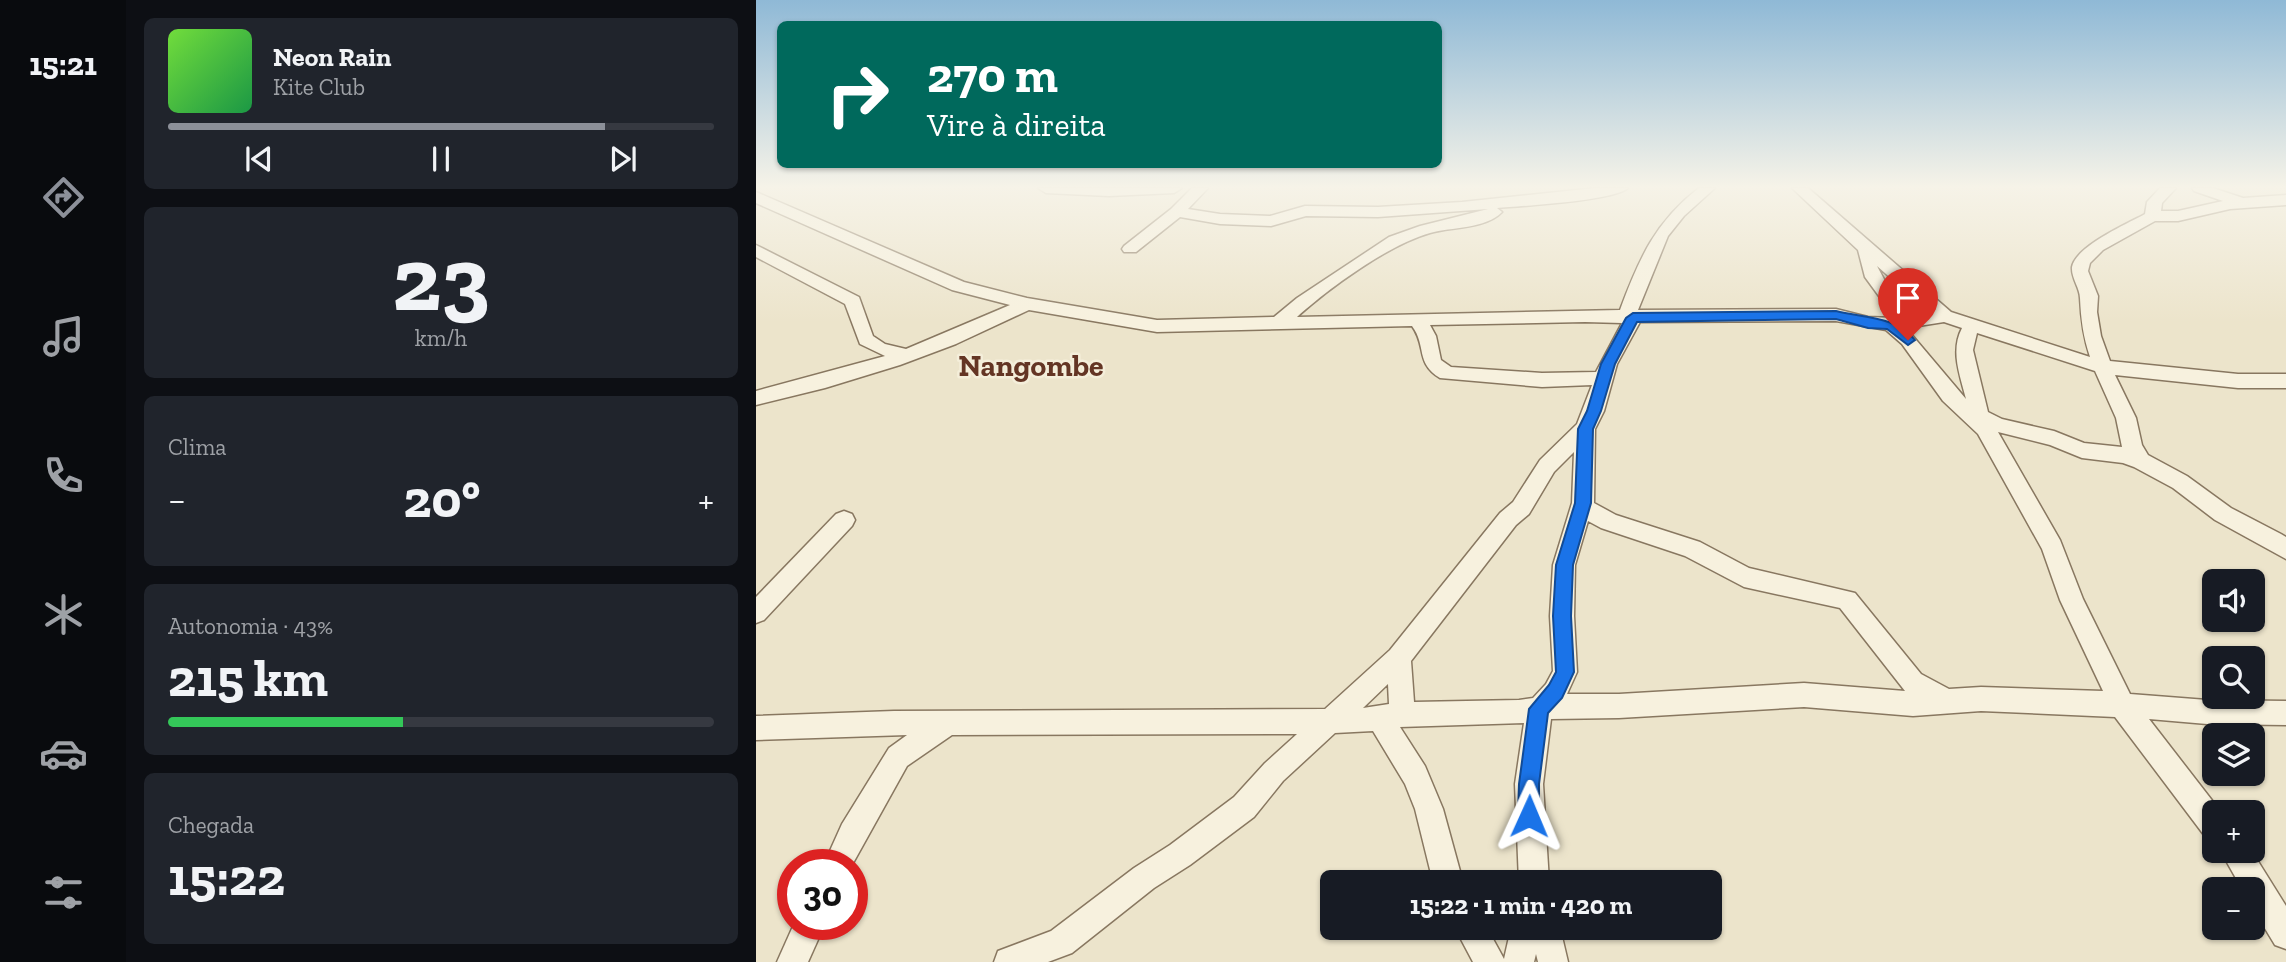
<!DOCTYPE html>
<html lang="pt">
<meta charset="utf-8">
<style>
body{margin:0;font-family:"Zilla Slab",serif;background:#20242c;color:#f1f3f6;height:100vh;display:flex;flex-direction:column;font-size:26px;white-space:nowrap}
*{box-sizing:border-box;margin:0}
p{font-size:23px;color:#9ea1a6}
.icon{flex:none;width:38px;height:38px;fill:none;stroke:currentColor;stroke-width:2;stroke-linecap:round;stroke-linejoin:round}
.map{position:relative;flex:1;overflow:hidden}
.details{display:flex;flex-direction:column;gap:18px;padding:18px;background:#0d0f14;width:630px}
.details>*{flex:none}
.top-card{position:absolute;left:21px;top:21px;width:665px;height:147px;border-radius:10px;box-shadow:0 2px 5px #0004;background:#00695c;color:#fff;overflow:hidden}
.controls{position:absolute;left:1446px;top:569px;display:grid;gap:14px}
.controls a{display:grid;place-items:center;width:63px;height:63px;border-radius:10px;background:#171b24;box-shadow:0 2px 5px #0004;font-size:35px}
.speed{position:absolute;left:21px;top:849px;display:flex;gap:14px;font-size:35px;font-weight:700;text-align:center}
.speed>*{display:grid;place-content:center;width:91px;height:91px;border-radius:50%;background:#171b24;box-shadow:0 2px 5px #0004;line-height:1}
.speed .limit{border:10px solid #d22;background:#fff;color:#111}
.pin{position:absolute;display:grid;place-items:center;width:60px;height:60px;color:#fff;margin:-72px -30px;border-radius:50% 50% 50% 0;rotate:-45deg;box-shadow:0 0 7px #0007}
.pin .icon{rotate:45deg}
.me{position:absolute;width:77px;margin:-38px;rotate:1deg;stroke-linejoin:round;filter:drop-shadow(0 0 5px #0008)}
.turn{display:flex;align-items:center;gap:24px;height:147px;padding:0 35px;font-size:32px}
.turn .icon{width:91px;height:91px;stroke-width:2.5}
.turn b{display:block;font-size:49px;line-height:60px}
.big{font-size:52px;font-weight:700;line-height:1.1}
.details .widget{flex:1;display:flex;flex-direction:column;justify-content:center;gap:10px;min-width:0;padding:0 24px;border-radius:10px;background:#20242c}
.details .dial{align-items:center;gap:0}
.dial b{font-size:91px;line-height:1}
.song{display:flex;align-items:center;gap:21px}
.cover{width:84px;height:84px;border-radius:10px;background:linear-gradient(135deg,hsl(100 70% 55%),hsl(140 70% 35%))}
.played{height:7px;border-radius:4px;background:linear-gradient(90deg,#8c9099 80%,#363941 80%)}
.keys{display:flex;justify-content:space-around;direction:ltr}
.heat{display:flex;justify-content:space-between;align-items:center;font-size:38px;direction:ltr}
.charge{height:10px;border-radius:5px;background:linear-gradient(90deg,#34c759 43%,#363941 0)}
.trip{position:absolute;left:564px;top:870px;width:402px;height:70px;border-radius:10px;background:#171b24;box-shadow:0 2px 5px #0004;font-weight:700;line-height:70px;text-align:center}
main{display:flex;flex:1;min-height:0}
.tab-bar{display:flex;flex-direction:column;width:126px;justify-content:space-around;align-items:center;background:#090b0e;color:#9ea1a6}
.tab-bar .icon{width:49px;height:49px}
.tab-bar .selected{color:#8c9099}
.tab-bar b{font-size:32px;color:#f1f3f6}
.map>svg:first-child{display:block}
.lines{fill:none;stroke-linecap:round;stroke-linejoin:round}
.minor-casing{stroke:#887760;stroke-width:3}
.minor{fill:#f7f1de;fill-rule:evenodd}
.route{fill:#1a73e8;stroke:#114b97;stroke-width:2}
.labels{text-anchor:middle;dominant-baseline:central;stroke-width:5;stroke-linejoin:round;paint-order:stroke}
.district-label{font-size:30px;font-weight:bold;fill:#643524;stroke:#f4eeda}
</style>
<main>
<nav class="tab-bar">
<b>15:21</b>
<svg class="icon selected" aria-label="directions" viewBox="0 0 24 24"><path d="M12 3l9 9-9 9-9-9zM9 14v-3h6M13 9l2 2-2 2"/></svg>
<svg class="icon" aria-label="music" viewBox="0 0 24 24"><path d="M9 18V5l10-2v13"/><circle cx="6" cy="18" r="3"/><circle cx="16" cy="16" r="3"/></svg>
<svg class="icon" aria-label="phone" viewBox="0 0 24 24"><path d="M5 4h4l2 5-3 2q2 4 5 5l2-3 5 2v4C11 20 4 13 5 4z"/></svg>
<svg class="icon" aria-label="climate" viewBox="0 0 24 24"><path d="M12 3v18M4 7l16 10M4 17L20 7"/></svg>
<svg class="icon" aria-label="car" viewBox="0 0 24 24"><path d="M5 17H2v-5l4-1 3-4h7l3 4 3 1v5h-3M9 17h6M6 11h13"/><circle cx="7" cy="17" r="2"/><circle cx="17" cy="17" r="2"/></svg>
<svg class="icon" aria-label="filters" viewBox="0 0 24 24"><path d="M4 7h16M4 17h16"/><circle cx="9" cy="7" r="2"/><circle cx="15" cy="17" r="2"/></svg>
</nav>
<section class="details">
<div class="widget">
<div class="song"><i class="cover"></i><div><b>Neon Rain</b><p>Kite Club</p></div></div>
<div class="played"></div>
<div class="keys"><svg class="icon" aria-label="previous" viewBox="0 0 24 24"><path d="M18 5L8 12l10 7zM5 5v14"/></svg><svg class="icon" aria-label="pause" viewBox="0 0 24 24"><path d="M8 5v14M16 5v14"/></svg><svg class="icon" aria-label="next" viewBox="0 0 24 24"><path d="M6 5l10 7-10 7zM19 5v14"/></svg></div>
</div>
<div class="widget dial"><b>23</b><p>km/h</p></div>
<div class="widget"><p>Clima</p>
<div class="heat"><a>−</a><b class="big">20°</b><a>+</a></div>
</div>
<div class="widget"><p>Autonomia · 43%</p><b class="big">215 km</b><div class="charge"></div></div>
<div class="widget"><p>Chegada</p><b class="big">15:22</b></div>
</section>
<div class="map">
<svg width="1530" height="962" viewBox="0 0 1530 962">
<rect width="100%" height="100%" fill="#ece4cb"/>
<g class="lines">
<defs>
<g id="minor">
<polygon points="282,188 426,188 418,193 353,196 290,193"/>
<path d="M436 188H452L432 209 464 214 514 216 549 206 622 207 706 202 839 188H872C858 201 765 206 741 208L746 212C730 229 695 227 674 233 632 245 573 288 541 317L864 310C883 259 899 222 943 188H959L928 216 912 236 882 310 1080 309 1112 317 1139 318 1109 277 1102 250 1036 188H1052L1195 312 1334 357C1327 336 1325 320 1324 298 1324 288 1315 278 1316 267 1320 246 1371 224 1389 214L1391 202 1404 188H1420L1406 203 1405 211H1422L1467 201 1438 191 1436 188H1457L1487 198 1530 195V205L1474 209 1422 221H1399L1347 250 1334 263 1332 271 1342 296 1341 312 1345 336 1354 361 1482 374H1530V388H1482L1359 375 1380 418 1386 445 1392 455 1431 476 1475 508 1525 534 1530 537V559L1459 520 1417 488 1378 467 1367 463 1326 458 1294 445 1242 432 1304 540 1327 599 1374 694 1451 700 1530 701V725L1451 724 1393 719 1465 812H1458V839L1448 835 1359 717 1225 711 1157 716 1048 707 863 718 795 719 787 784 793 882H763L759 784 768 723 644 727 669 766 687 809 707 882H677L659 809 649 784 617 731 579 733 527 781 498 817 434 865 398 888 316 953 292 962H238L242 951 295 931 378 868 414 845 478 797 509 763 541 734 196 735 151 766 96 865 68 864 86 824 133 748 151 735 0 740V716L138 711 569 709 634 650 744 513 757 502 784 460 821 424 836 385 786 387 684 378C659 363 671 346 656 326L401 332 273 310 200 344 144 365 69 388 0 405V391L129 356 104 344 89 304 0 257V245L103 297 117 336 129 344 150 349 254 305 196 290 0 203V192L208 282 271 298 401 320 518 317 541 298 633 237 664 226 732 209 622 217 550 216 515 226 464 224 424 217 380 252H368L366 249 368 246 415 209ZM1121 266 1174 313 1156 316 1130 283ZM1080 321 1130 330 1146 344 1187 401 1222 434 1286 549 1304 600 1347 691 1225 687 1193 689 1165 674 1099 593 993 568 944 542 860 515 838 503 839 429 848 411 861 364 884 322ZM829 322 866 323 840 372 786 373 695 367 685 360 680 336 674 325ZM1188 322 1206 328C1194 351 1204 375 1210 399L1150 328ZM1221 333 1339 371 1360 418 1366 447 1328 443 1298 431 1246 419 1232 412 1217 350ZM818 452 816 503 797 565 794 616 797 671 790 684 777 698 763 700 658 702 655 661 760 525 773 514 798 472ZM832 521 845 528 929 556 988 587 1084 608 1149 691 1048 683 863 694H811L821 672 818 616 819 565ZM632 684 633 704 607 708Z"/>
<polygon points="88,511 96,514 99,520 96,526 8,620 0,623 0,597 80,514"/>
<polygon points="1464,850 1495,850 1530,906 1530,949 1519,945 1496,907 1496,889 1486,889"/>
<polygon points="38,924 69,924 52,962 21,962"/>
<polygon points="699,928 731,928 748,959 755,928 804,928 812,962 782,962 780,954 778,962 717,962"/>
</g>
</defs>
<!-- minor casing -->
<use href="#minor" class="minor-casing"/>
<!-- minor -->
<use href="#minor" class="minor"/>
</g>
<!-- sky -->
<linearGradient id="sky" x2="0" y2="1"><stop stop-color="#8fb9d6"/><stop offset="0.58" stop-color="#f6f3e8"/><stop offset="1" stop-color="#f6f3e8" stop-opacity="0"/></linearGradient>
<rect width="1530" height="322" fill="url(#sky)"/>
<!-- route -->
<path class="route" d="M1080 311C1108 318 1140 316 1159 340L1152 345 1131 329 1112 328 1080 319 881 322 859 364 845 411 837 429 835 503 817 565 815 616 818 672 806 698 792 713 783 784V816L780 824 773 827 765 824 762 816 763 784 773 709 793 685 800 672 797 616 800 565 819 503 822 429 831 411 845 364 870 318 877 313Z"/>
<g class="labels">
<!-- district labels -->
<g class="district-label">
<text x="275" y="366">Nangombe</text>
</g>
</g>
</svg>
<div class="controls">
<a><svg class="icon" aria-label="sound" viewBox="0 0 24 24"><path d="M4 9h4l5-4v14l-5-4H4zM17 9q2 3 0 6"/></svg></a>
<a><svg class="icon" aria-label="search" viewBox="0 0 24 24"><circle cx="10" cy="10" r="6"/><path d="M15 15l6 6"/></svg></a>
<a><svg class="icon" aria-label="layers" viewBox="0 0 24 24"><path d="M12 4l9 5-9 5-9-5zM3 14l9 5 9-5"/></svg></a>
<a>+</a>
<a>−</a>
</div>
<div class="speed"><div class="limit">30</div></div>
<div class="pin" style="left:1152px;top:340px;background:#d93025"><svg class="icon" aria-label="arrive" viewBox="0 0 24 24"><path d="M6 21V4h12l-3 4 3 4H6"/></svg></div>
<svg class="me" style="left:773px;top:816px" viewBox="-20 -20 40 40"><path d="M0-17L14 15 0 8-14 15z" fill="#1a73e8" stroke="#fff" stroke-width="4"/></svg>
<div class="trip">15:22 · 1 min · 420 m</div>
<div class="top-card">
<div class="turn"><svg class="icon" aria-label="right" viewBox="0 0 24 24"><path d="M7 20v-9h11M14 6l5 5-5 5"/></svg><div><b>270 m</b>Vire à direita</div></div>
</div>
</div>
</main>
